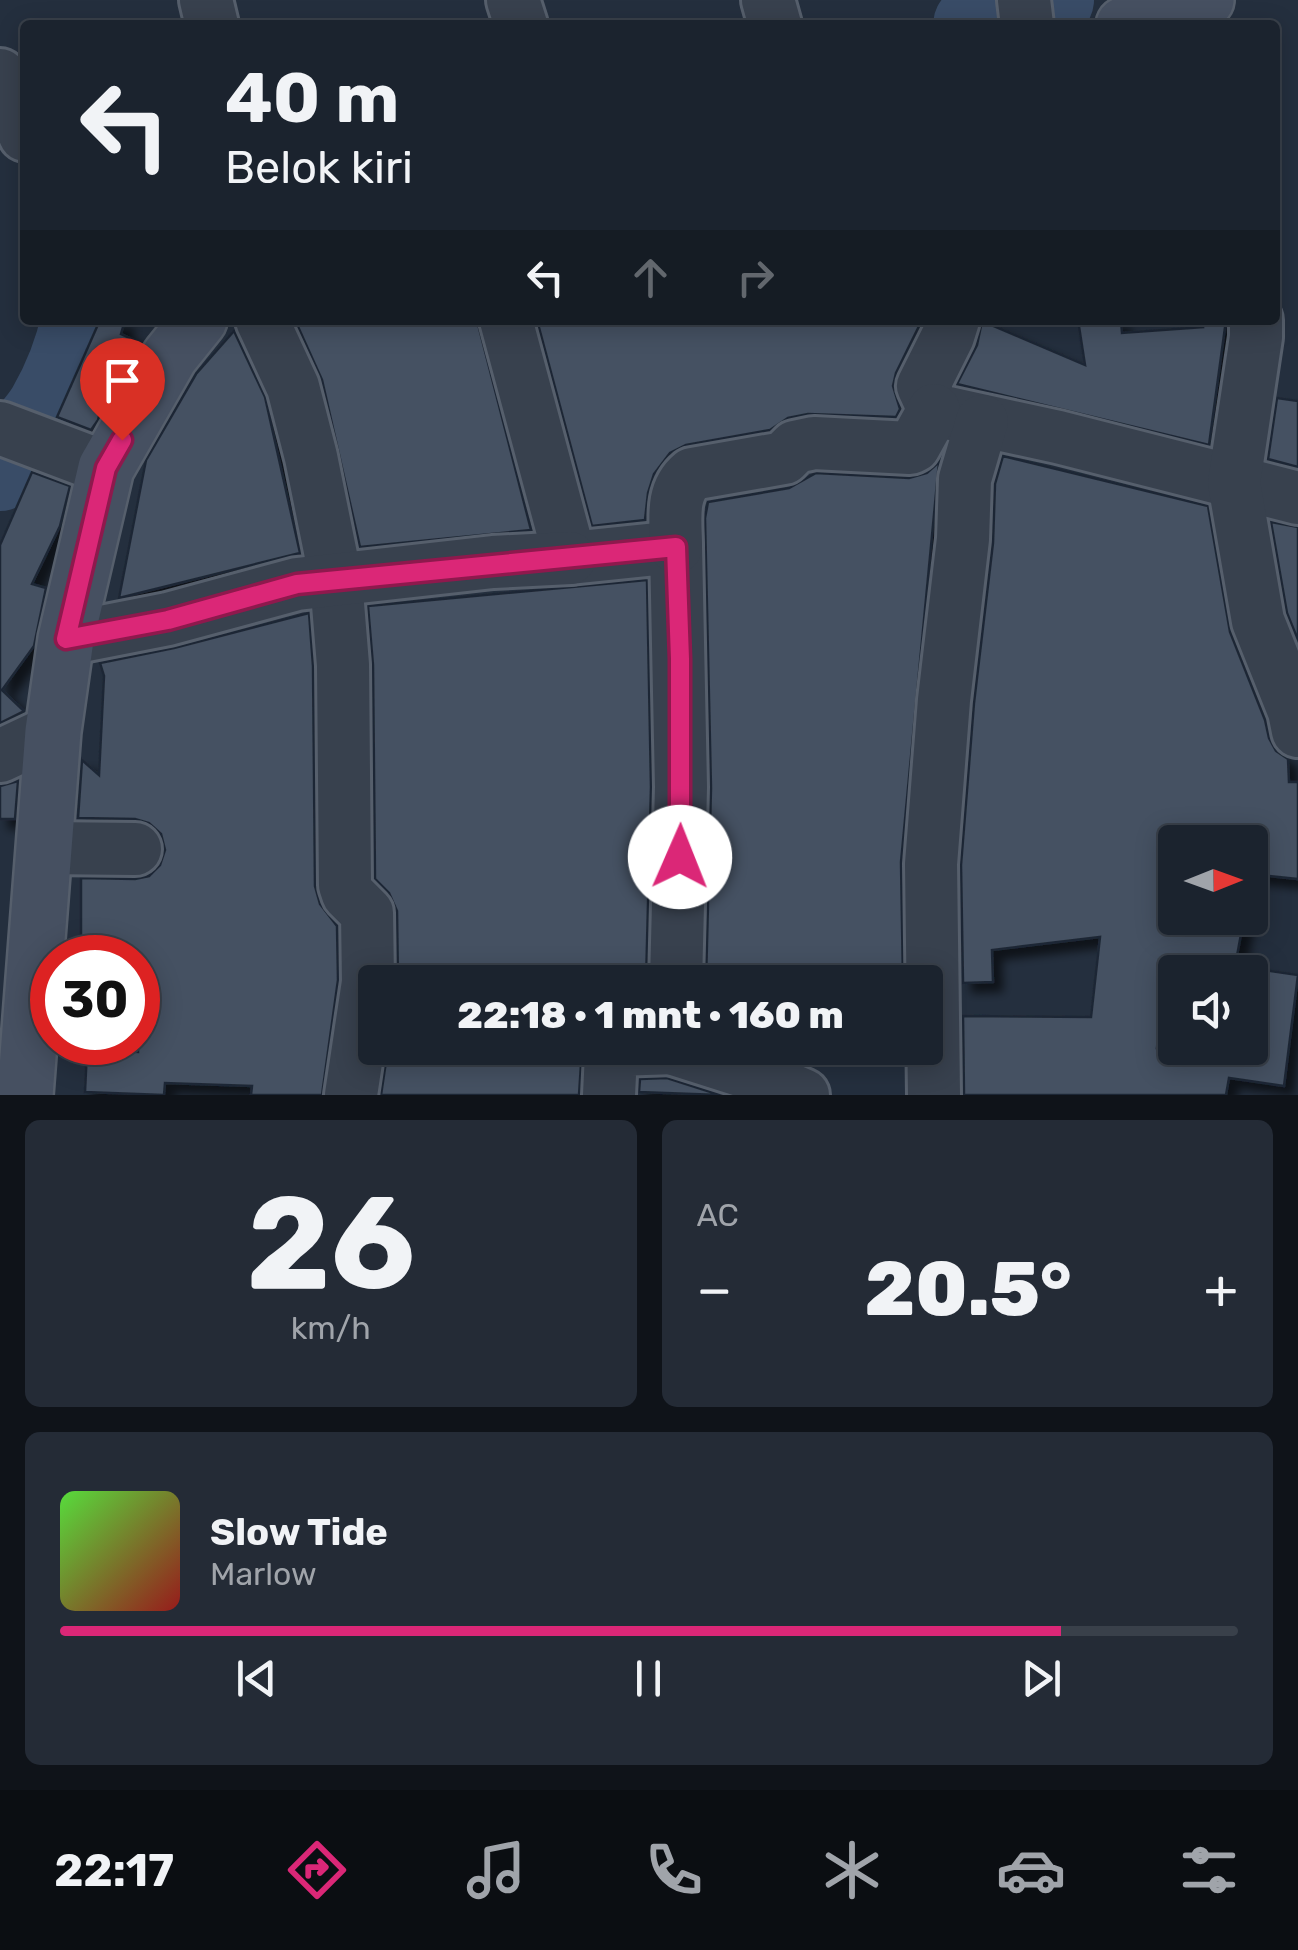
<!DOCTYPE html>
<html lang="id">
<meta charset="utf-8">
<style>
body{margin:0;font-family:Rubik,sans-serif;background:#242b36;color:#f1f3f6;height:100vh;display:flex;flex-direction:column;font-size:38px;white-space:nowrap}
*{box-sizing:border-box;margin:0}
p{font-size:32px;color:#a0a4aa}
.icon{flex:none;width:55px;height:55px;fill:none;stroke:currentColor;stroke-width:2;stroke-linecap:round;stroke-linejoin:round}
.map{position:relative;height:1095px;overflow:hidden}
.sheet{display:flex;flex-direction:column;gap:25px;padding:25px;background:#0f1319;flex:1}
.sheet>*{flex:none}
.hud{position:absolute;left:20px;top:20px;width:1260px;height:305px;border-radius:10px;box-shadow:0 5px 25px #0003,0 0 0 2px #39404a;background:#1b232e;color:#f1f3f6;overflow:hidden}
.needle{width:65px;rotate:89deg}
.buttons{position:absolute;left:1158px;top:825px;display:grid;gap:20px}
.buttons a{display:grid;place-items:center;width:110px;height:110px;border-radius:10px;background:#1b232e;box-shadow:0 5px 25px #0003,0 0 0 2px #39404a;font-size:50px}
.speed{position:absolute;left:30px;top:935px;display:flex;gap:20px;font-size:50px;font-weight:700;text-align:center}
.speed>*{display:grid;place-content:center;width:130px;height:130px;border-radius:50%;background:#1b232e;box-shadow:0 5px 25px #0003,0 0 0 2px #39404a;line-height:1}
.speed .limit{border:15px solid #d22;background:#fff;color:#111}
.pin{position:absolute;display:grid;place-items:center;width:85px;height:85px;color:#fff;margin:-102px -42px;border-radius:50% 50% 50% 0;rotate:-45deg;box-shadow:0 0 10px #0007}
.pin .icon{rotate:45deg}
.me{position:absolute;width:110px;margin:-55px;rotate:1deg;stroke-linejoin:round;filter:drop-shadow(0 0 8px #0008)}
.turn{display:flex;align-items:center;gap:35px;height:210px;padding:0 40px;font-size:45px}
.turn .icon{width:130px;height:130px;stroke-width:2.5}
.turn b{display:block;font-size:70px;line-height:85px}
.lanes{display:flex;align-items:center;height:95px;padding:0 40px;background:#0003;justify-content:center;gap:50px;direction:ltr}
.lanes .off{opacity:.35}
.big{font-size:75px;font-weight:800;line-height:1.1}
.sheet .card{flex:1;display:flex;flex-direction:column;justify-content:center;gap:15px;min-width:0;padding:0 35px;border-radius:15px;background:#242b36}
.sheet .dial{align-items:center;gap:0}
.dial b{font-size:130px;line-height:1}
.song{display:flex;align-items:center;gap:30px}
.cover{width:120px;height:120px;border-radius:15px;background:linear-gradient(135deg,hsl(110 70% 55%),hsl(0 70% 35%))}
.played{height:10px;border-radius:5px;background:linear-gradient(90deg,#db2777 85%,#39404a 85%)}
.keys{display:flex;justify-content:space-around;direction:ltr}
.heat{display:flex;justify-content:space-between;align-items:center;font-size:55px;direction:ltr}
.sheet .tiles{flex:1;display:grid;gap:25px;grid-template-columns:1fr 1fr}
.card:last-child{grid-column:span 2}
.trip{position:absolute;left:358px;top:965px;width:585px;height:100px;border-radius:10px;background:#1b232e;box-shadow:0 5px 25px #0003,0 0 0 2px #39404a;font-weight:800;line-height:100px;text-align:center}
.tabs{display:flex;height:160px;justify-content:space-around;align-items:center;background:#0b0e12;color:#a0a4aa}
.tabs .icon{width:70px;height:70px}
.tabs .on{color:#db2777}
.tabs b{font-size:45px;color:#f1f3f6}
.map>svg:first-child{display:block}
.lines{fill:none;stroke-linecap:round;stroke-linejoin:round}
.river{stroke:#394c67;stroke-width:82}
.building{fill:#455162;stroke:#1f2835;stroke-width:2.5;filter:url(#shadow)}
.street-casing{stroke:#565f6c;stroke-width:58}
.secondary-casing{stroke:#565f6c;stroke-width:60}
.street{stroke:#38414e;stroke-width:52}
.secondary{stroke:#465061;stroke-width:55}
.route-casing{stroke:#8e194d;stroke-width:25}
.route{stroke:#db2777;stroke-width:18}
</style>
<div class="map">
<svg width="1298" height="1095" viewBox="0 0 1298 1095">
<defs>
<filter id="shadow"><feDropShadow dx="9" dy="9" stdDeviation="5" flood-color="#0009"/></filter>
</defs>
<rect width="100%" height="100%" fill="#242f3e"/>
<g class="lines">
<!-- river -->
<g class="river">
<polyline points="974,25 1053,0"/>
<path d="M0 470C13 447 35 430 48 408 63 382 76 349 82 320"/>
</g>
</g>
<!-- building -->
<g class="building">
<polygon points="100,320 125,320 121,334 141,343 127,369 112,366 98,420 91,430 57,417"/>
<polygon points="295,320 477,320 531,530 360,547 322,380"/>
<polygon points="537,320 922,320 896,373 893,386 900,409 896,417 808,414 788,418 770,430 686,445 670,453 654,474 648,493 645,520 592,526"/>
<polygon points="1078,320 1121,320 1122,333 1203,327 1202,320 1226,320 1209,445 957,384 977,345 982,321 1085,365"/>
<polygon points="234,331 265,397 300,553 119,598 146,460 196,374"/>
<polygon points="1277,398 1298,401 1298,467 1268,459"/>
<polygon points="1003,456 1208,506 1230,632 1265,720 1269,738 1276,751 1288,759 1289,782 1298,782 1298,879 1250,874 1250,842 1175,842 1175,918 1244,918 1234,972 1164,972 1157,1048 1250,1048 1250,968 1298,975 1284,1086 1229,1078 1226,1095 964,1095 963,1016 1091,1017 1100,937 992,950 993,982 963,983 961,865 974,703 993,543 995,484"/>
<polygon points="939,462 901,862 903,982 706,982 711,788 705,518 708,502 789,488 816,473 909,478 927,473"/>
<polygon points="32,472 70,486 60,526 32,584 46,588 34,646 2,690 24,711 0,723 0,545"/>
<polygon points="1271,522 1298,527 1298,640 1287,613"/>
<polygon points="647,580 651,787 646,982 398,982 397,911 389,893 375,879 373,665 368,606"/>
<polygon points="309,613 313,666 315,886 320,904 337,926 338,980 322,1095 251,1095 252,1086 165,1083 164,1095 85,1092 87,1050 138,1052 138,958 81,958 81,878 135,879 149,876 160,865 165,850 161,834 149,823 135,819 78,818 82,760 99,775 104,676 100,663 174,648"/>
<polygon points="18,781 15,819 0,819 0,786"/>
<polygon points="388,1048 582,1048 579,1095 381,1095"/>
<polygon points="667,1078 720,1095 639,1092 640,1079"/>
</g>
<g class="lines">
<defs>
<g id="street">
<polyline points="206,0 212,25"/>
<polyline points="513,0 521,25"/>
<polyline points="768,0 775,25"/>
<polyline points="1024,0 1027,25"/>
<polyline points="0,75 25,135"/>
<polyline points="262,320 293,387 311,457 336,580 343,665 345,885 348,894 367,913 368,982 351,1095"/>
<polyline points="506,320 570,558 676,547 681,787 676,982"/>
<polyline points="953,320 948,336 923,386 934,410 1058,437 1298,498"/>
<polyline points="1256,320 1256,337 1234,483 1258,621 1294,711 1298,731"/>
<polyline points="0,428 106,468"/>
<path d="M676 547C676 521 670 492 692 474L784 458 795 447 814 443 910 448 914 446 934 410"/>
<polyline points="66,639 168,619 297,584 493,562 570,558"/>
<polyline points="0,756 53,731"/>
<polyline points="45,848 135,849"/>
<polyline points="674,1049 759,1076 803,1095"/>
<polyline points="609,1095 611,1054 616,1050 674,1048"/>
<polyline points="934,1095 931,864 944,700 963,539 965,479 982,421"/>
</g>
<g id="secondary">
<polyline points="1124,25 1206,0"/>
<polyline points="25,1095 53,731 66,639 106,468 170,356 199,320"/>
</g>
</defs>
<!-- street casing -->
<use href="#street" class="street-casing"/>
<!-- secondary casing -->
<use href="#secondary" class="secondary-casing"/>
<!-- street -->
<use href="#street" class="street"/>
<!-- secondary -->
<use href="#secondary" class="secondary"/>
</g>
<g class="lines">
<defs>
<polyline id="route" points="122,440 106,468 66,639 168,620 297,584 676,547 680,659 680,857"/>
</defs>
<!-- route casing -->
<use href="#route" class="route-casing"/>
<!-- route -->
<use href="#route" class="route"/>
</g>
</svg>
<div class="buttons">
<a><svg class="needle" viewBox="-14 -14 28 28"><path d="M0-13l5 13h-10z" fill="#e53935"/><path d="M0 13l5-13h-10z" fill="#a0a4aa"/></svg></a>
<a><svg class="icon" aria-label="sound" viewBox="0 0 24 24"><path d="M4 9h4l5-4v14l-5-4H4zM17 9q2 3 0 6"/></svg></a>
</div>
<div class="speed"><div class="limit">30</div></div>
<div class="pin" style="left:122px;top:440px;background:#d93025"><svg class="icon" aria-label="arrive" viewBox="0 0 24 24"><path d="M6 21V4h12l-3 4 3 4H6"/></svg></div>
<svg class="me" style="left:680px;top:857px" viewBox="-20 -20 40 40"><circle r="19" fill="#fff"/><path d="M0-13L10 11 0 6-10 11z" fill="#db2777"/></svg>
<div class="trip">22:18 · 1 mnt · 160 m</div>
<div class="hud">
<div class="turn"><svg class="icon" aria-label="left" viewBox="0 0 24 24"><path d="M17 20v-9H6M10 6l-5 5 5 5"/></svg><div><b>40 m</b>Belok kiri</div></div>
<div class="lanes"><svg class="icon" aria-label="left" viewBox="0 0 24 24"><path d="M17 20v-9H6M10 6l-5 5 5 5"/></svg><svg class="icon off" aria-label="ahead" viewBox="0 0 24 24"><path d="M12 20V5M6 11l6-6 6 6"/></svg><svg class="icon off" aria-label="right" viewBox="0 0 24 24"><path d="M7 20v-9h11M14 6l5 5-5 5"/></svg></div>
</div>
</div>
<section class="sheet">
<div class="tiles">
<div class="card dial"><b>26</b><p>km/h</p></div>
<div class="card"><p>AC</p>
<div class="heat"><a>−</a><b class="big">20.5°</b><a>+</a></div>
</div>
<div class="card">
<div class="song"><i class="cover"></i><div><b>Slow Tide</b><p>Marlow</p></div></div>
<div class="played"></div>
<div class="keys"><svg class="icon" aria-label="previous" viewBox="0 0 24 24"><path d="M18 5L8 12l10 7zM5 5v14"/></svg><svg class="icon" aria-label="pause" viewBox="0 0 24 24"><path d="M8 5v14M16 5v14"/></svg><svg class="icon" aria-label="next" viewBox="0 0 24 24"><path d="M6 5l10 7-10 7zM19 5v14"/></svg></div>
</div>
</div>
</section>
<nav class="tabs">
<b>22:17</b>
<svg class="icon on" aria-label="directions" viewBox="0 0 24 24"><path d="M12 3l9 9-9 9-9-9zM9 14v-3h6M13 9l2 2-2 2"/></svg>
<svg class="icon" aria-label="music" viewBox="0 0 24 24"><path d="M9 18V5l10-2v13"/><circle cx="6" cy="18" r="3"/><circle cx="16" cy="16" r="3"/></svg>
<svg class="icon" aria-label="phone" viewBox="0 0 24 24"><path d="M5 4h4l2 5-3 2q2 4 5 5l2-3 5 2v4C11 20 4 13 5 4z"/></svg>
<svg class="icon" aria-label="climate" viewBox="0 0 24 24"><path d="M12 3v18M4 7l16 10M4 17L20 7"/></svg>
<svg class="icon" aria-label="car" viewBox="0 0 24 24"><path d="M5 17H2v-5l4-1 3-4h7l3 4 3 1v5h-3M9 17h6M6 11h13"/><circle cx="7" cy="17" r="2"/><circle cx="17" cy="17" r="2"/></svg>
<svg class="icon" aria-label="filters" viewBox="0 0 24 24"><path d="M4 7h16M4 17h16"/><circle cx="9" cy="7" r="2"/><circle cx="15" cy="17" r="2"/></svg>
</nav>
